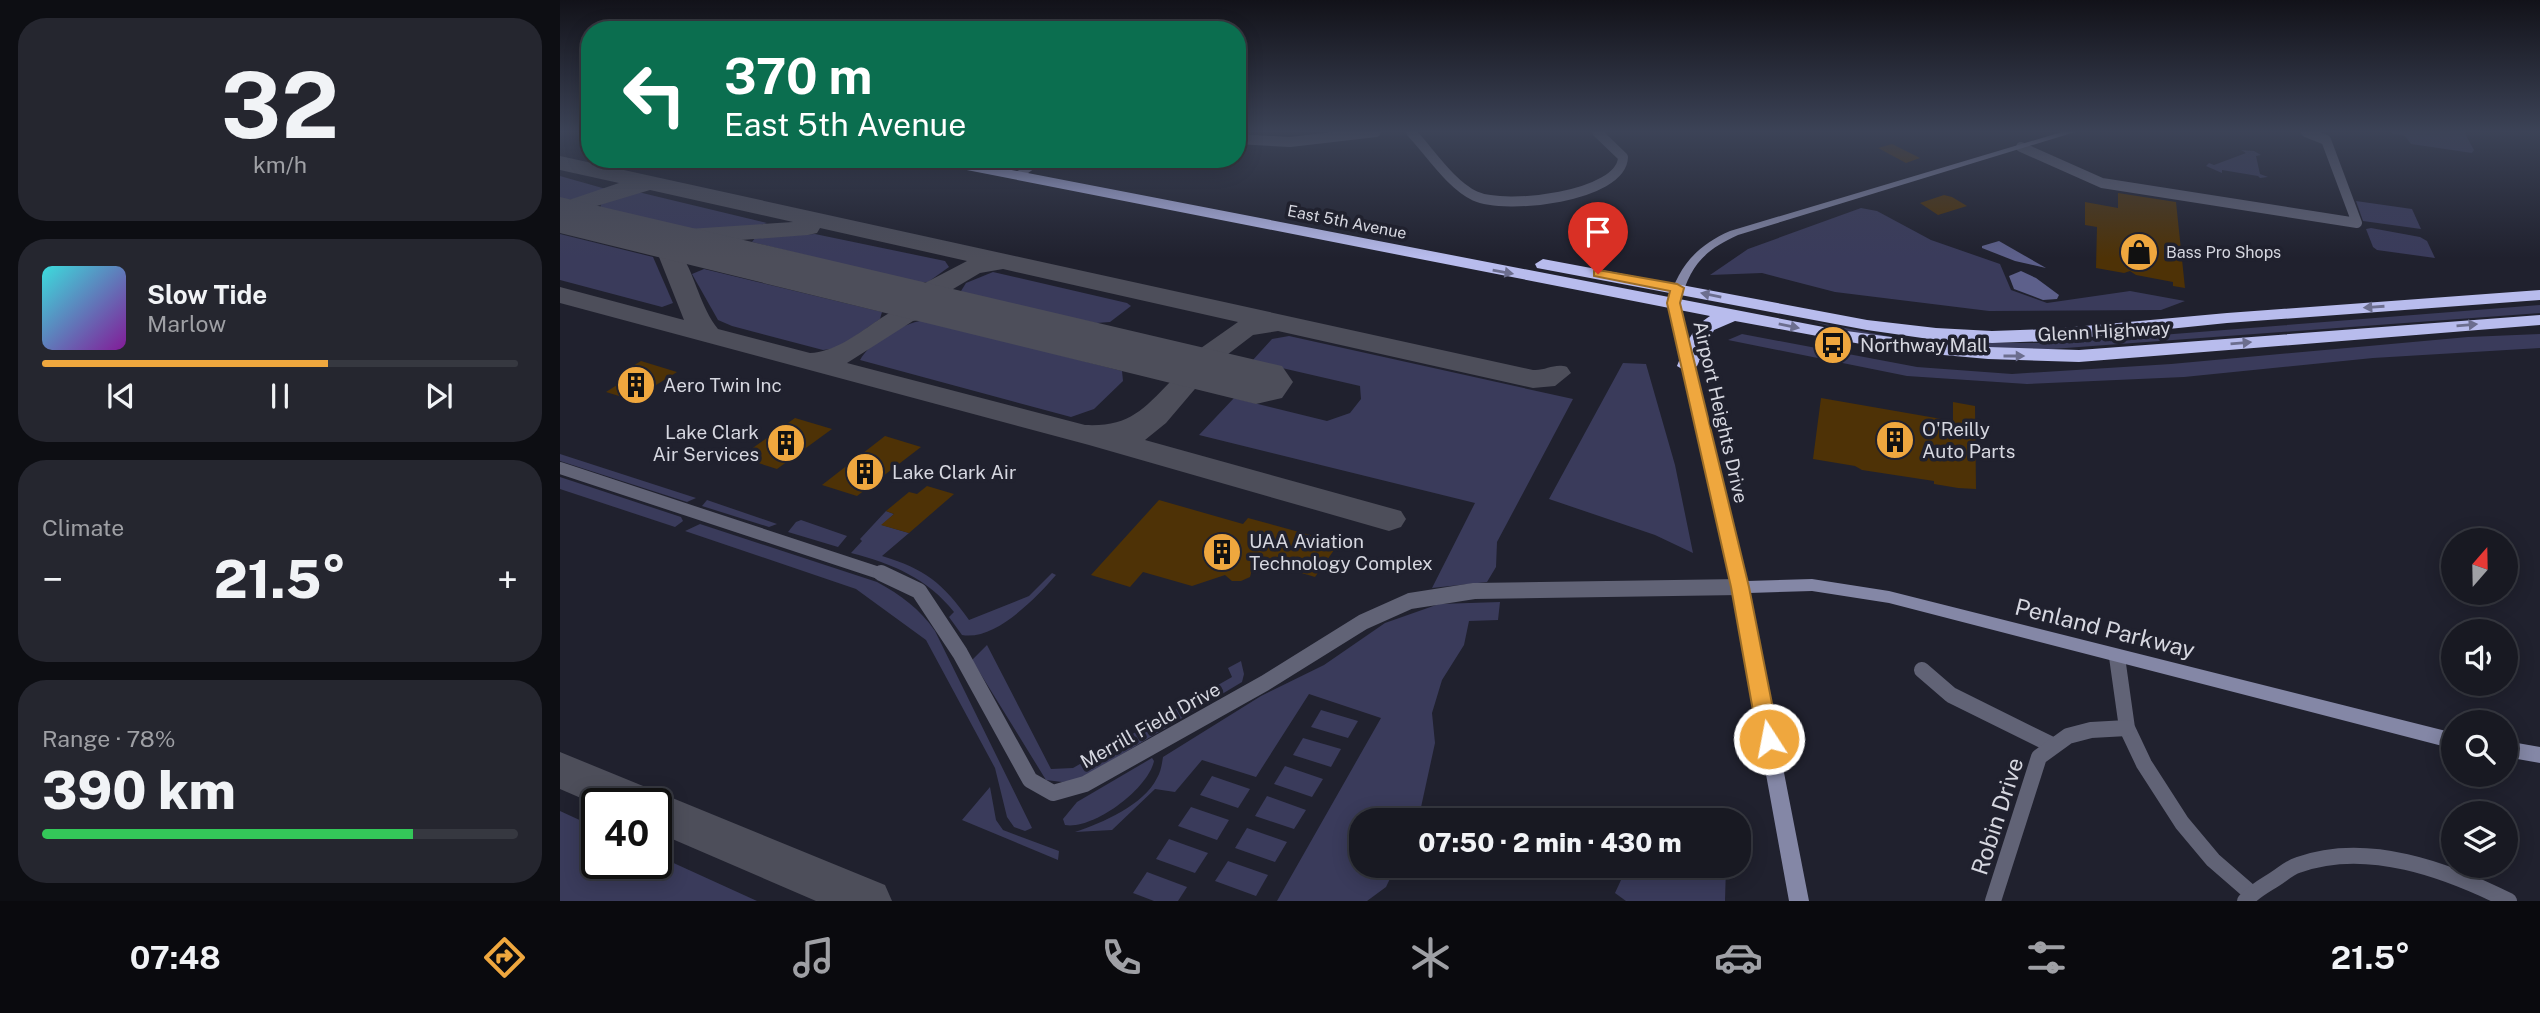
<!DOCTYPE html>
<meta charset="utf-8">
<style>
body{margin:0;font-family:"Public Sans",sans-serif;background:#25262f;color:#f1f3f6;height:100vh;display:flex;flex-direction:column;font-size:26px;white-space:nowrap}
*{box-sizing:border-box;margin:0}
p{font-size:23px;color:#9fa0a5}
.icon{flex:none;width:38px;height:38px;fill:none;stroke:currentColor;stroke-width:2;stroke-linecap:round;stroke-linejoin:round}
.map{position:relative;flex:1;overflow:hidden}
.panel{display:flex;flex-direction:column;gap:18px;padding:18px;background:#0d0e13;width:560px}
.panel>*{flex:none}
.hud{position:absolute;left:21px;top:21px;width:665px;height:147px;border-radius:28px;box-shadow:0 4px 18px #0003,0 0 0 2px #363840;background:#0b6e4f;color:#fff;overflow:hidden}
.needle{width:46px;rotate:20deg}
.controls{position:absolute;left:1881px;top:528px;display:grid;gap:14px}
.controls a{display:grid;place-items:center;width:77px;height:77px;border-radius:50%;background:#181922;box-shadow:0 4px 18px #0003,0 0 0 2px #363840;font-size:35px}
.speed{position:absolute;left:21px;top:788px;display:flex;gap:14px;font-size:35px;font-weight:700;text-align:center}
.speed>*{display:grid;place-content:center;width:91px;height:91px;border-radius:50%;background:#181922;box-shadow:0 4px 18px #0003,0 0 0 2px #363840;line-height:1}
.speed .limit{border:4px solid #111;border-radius:10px;background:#fff;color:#111}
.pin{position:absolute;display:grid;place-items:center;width:60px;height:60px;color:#fff;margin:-72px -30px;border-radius:50% 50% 50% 0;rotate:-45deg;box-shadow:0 0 7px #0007}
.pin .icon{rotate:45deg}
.me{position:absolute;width:77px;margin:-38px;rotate:349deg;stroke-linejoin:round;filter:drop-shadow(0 0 5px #0008)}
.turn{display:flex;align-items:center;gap:24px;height:147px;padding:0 28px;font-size:32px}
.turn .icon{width:91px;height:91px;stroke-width:2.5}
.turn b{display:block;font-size:49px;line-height:60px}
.big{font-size:52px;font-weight:800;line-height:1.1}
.panel .tile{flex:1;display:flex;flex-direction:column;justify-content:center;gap:10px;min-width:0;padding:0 24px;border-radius:28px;background:#25262f}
.panel .dial{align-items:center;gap:0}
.dial b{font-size:91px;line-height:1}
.song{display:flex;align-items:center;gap:21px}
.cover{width:84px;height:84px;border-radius:10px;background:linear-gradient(135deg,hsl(180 70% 55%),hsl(290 70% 35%))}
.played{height:7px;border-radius:4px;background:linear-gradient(90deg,#efa73e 60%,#363840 60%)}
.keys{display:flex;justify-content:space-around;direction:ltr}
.heat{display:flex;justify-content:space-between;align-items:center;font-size:38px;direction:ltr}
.charge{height:10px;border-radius:5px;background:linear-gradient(90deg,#34c759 78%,#363840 0)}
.trip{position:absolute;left:789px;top:808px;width:402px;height:70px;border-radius:28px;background:#181922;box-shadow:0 4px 18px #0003,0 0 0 2px #363840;font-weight:800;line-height:70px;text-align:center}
.tabs{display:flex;height:112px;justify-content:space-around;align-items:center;background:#0a0a0e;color:#9fa0a5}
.tabs .icon{width:49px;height:49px}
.tabs .active{color:#efa73e}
.tabs b{font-size:32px;color:#f1f3f6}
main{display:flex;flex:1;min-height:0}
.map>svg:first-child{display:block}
.green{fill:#3a3b5b}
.water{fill:#5d608b}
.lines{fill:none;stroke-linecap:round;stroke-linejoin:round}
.taxiway{fill:#4d4e5a;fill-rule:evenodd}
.runway{fill:#4d4e5a;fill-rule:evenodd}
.building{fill:#4e3206}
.street-far2{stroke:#616376;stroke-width:10}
.street-far1{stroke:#616376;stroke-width:12}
.street{stroke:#616376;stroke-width:16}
.secondary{fill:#8487a6;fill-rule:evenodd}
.highway{fill:#b8bced;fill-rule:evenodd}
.oneway{fill:#6c6e8e}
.route{fill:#efa73e;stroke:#9b6d28;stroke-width:2}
.labels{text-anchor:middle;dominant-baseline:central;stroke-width:7;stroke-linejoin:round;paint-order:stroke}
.far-street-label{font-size:16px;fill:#d6d7e0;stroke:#20212e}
.far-poi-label{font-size:16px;fill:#d6d7e0;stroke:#20212e;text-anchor:start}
.street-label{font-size:19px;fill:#d6d7e0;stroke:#20212e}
.poi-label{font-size:19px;fill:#d6d7e0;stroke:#20212e;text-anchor:start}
.near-street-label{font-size:23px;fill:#d6d7e0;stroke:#20212e}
</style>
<main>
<section class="panel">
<div class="tile dial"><b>32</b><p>km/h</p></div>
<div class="tile">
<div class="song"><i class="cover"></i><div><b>Slow Tide</b><p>Marlow</p></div></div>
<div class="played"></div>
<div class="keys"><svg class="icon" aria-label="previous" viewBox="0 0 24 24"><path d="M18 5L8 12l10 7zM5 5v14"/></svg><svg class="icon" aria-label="pause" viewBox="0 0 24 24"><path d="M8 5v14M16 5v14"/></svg><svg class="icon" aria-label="next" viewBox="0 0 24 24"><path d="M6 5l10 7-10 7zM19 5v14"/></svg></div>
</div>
<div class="tile"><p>Climate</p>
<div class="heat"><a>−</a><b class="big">21.5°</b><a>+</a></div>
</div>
<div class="tile"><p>Range · 78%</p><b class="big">390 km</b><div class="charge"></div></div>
</section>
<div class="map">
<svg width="1980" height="901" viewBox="0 0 1980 901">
<rect width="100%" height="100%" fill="#20212e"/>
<!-- green -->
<g class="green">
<polygon points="1828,132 1904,132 1914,150 1912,153 1851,144 1845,136"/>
<polygon points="1681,150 1694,151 1701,155 1696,156 1700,174 1708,177 1700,178 1698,176 1662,170 1662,173 1646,166 1649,163 1654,165 1686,153"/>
<path d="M0 176 46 189C31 196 17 202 0 198Z"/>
<polygon points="74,191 207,223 195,227 136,231 40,208 42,202"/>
<polygon points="1796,201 1852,209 1861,229 1803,221"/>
<polygon points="1301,208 1317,211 1371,240 1440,264 1451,290 1487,303 1570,291 1625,301 1601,310 1429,311 1275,292 1202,273 1150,275 1188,249"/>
<polygon points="1811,228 1860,237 1867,241 1875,258 1817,250 1813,247 1806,229"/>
<polygon points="0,234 93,257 113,303 102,307 0,280"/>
<polygon points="255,234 385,261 389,267 368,282 358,283 192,242 195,238"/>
<polygon points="144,269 322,312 320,319 278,348 263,350 172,326 158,320 132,274"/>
<polygon points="433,272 567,303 571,306 550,322 536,323 407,295 401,291 406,283"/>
<polygon points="1980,305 1980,313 1465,351 1383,346 1294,333 1254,322 1343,339 1386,343 1499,343"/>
<path d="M364 320 562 371 563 381 534 409 511 417 300 360C311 340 342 324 364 320Z"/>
<polygon points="1182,334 1357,367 1452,374 1611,364 1908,337 1980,334 1980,348 1813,358 1624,377 1467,384 1347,376 1168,340"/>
<polygon points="729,336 1013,399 937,542 936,567 927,582 872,588 915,503 639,435 674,398 767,421 790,413 801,399 800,386 692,361 712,339"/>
<polygon points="1063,363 1086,364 1115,465 1133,553 1095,535 989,499"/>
<polygon points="0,454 136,498 127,502 0,461"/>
<polygon points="0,477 121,517 123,521 115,527 0,489"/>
<polygon points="147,500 217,524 209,527 142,506"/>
<path d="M326 511 334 514 322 525 349 533 322 556C365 569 383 583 409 620L469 596 492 573 496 575C476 598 435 641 402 635L389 617 394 612C367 578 333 564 291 553L302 541 300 539Z"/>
<polygon points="241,520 287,536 278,547 228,532 236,522"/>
<path d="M140 524 317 582C341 595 360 609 375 631L472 828 465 831 454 827 447 817 435 768 366 640 296 589 125 531Z"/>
<path d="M940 602 938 620 909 621 904 645 882 680 872 713 875 743 858 821H802V866H836L826 887 807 901H717L821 718 749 694 696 777 642 760 615 792 595 789 552 830 515 832C542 823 584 805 597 778 601 772 602 763 603 757L701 696 764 665 825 623 879 604Z"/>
<polygon points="427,645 491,769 513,768 672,677 668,668 681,661 684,674 682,682 519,780 502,782 486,780 412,660"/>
<polygon points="761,710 798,721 788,738 751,727"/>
<polygon points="743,738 781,749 771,767 733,755"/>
<path d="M592 758 594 761C588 789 533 830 505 825L503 819 517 802Z"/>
<polygon points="725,766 763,779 752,797 714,784"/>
<polygon points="652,776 690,789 678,808 640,795"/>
<polygon points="430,787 436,820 443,830 499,851 498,860 402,820"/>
<polygon points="707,796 746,810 734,829 695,816"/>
<polygon points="631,807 669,820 657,840 618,826"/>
<polygon points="0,811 37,828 37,863 96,863 96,855 197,901 0,901"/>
<polygon points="687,828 727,842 715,862 675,848"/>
<polygon points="609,839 648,853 635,873 596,859"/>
<polygon points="668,861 708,875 696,896 655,881"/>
<polygon points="1091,866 1166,866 1165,901 1066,901 1055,893 1061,880"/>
<polygon points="587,872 627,887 618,901 594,901 573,893"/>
</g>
<!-- water -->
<g class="water">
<polygon points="1439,241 1486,268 1455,261 1422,248 1422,246"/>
<polygon points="1461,271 1476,278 1499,295 1497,299 1483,300 1454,289 1449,276"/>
</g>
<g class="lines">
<!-- taxiway -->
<g class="taxiway">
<path d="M0 156 973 370C986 371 994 363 1007 367L1011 373 995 386 973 388 718 331 693 335 659 361 631 366 640 383 606 423 585 440 841 511 846 519 841 527 829 531 529 445 0 303V287L124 320 99 257 80 237 83 232 233 222 90 190 0 217V203L59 183 0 170ZM260 228 407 261 363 284 322 288 318 294 322 300 331 302 378 298 420 273 443 269 678 322 641 348 597 355 593 361 608 376 610 382C582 411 568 427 525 425L287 363 353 321 396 314 400 308 396 302C329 286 304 349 250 353L158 329C138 304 135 270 115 245L248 235 257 233Z"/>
<polygon points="0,752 325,885 332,901 256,901 96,832 96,803 37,805 0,789"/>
</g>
<!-- runway -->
<polygon class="runway" points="0,197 722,366 733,382 722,398 696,404 0,233"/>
</g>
<!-- building -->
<g class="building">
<polygon points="1332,144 1360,158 1346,163 1318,148"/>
<polygon points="1558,193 1616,202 1625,288 1613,286 1613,282 1576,275 1570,271 1564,273 1536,268 1537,227 1525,225 1525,202 1558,208"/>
<polygon points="1384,195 1392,197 1407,206 1378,215 1360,203"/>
<polygon points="81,361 117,372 72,400 46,392 68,378 58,375"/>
<polygon points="1261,398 1393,421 1393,402 1415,406 1416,489 1398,488 1374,484 1374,481 1302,470 1295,466 1253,459"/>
<polygon points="235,418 272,429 217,469 180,457"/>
<polygon points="325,436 361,447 297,496 262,485"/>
<polygon points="367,486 394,494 349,533 321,525 334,514 326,511 349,492 357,494"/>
<polygon points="599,500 683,524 688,518 779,543 755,577 704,562 693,566 690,577 681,581 672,581 665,575 632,586 583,572 570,587 531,575"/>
</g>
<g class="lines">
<!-- street-far2 -->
<g class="street-far2">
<path d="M851 132C870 152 890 184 915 196 945 210 1062 197 1063 157L1037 132"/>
<polyline points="677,139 730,142 816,132"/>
<polyline points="1461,147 1542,183 1797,223 1766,140 1746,132"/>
</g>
<!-- street-far1 -->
<polyline class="street-far1" points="0,468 325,575"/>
<!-- street -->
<g class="street">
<polyline points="321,573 359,591 400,653 470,780 493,793 525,784 705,683 803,622 850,601 914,591 1180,587"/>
<polyline points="1557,657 1567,728 1584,764 1622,823 1653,860 1691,893"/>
<polyline points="1362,670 1391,695 1490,744"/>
<polyline points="1433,901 1479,757 1508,736 1531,730 1567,728"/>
<path d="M1685 901C1694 891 1704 886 1715 879 1723 874 1729 868 1738 865 1807 840 1887 870 1949 901"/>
</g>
<!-- secondary -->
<g class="secondary">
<path d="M1502 132H1515L1178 235C1143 251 1130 266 1120 303L1187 581 1252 579 1329 591 1894 733V749L1329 603 1252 591 1189 593 1249 901H1229L1172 587 1108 303C1118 267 1136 246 1170 231Z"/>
<polygon points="476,159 488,159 461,178 453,178 453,174"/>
<polygon points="1946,741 1980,747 1980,763 1946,757"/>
</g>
<!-- highway -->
<g class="highway">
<path d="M364 159H395L1279 330 1398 346 1519 350 1980 315V325L1519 362 1428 359 1339 351 1175 321 1154 330 1137 366 1127 372 1117 366C1125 347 1132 327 1150 316L371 163Z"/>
<polygon points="983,259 1307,320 1376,328 1432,331 1492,329 1667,313 1980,290 1980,300 1667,323 1492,341 1432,343 1376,340 1307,330 977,268 975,264"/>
</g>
</g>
<!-- one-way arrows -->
<defs><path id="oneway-solid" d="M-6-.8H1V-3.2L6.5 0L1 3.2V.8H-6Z" transform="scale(1.75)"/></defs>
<g class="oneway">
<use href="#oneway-solid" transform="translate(943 272) rotate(10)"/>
<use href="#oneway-solid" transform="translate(1151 295) rotate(-169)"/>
<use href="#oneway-solid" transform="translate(1814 307) rotate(176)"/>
<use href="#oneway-solid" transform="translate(1907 325) rotate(-5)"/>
<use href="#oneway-solid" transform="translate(1229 326) rotate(11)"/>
<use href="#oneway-solid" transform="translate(1681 343) rotate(-5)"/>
<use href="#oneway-solid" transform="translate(1454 356)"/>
</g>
<!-- sky -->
<linearGradient id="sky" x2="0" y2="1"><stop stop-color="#121219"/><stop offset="0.51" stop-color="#3c4357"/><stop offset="1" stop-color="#3c4357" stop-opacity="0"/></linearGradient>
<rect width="1980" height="258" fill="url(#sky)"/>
<!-- route -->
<polygon class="route" points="1038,270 1117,284 1124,288 1120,303 1189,587 1219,739 1216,745 1209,748 1201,745 1198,739 1171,587 1107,303 1110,291 1034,276 1034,271"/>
<!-- icons -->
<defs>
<symbol id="shop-disc" viewBox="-11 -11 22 22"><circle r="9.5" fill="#efa73e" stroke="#20212e"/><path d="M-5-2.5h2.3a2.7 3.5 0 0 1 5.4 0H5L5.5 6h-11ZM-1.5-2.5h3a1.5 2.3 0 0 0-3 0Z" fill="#111"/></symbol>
<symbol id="bus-disc" viewBox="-11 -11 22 22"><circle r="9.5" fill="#efa73e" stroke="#20212e"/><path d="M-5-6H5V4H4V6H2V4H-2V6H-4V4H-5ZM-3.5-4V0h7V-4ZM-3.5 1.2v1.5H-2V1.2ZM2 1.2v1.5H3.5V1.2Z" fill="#111"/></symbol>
<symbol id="building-disc" viewBox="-11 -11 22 22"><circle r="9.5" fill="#efa73e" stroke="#20212e"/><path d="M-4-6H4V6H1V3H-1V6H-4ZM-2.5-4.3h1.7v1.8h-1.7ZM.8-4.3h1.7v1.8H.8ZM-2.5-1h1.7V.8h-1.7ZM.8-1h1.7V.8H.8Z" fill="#111"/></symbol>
</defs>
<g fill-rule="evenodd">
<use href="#shop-disc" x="1557" y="230" width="44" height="44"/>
<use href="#bus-disc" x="1251" y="323" width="44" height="44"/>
<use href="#building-disc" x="54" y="363" width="44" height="44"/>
<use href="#building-disc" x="1313" y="418" width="44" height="44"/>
<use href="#building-disc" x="204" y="421" width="44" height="44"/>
<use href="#building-disc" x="283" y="450" width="44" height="44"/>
<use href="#building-disc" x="640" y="530" width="44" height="44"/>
</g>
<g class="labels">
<!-- far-street labels -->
<g class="far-street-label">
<text transform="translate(787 222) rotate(11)">East 5th Avenue</text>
</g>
<!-- far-poi labels -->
<g class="far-poi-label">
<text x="1606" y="252">Bass Pro Shops</text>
</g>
<!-- street labels -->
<g class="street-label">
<text transform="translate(1544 331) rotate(-3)">Glenn Highway</text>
<text transform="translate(1161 412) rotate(77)">Airport Heights Drive</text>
<text transform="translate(590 725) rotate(-29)">Merrill Field Drive</text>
</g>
<!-- poi labels -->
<g class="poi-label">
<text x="1300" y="345">Northway Mall</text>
<text x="103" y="385">Aero Twin Inc</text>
<text x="1362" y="429">O'Reilly<tspan x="1362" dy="22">Auto Parts</tspan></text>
<text x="199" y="432" text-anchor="end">Lake Clark<tspan x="199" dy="22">Air Services</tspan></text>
<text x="332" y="472">Lake Clark Air</text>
<text x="689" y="541">UAA Aviation<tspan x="689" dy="22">Technology Complex</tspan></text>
</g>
<!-- near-street labels -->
<g class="near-street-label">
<text transform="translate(1545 628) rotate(14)">Penland Parkway</text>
<text transform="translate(1437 816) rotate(-72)">Robin Drive</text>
</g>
</g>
</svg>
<div class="controls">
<a><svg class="needle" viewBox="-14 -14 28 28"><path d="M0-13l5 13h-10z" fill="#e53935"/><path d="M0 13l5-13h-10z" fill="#9fa0a5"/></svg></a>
<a><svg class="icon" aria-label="sound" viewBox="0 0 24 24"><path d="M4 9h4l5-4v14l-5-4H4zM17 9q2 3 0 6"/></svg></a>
<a><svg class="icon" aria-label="search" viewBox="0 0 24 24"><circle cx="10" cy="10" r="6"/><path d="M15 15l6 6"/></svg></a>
<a><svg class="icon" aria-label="layers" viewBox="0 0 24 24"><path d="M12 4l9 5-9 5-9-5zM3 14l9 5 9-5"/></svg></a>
</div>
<div class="speed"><div class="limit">40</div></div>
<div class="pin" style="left:1038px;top:274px;background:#d93025"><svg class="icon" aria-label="arrive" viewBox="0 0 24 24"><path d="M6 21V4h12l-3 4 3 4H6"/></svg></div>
<svg class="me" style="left:1209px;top:739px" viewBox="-20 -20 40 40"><circle r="17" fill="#efa73e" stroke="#fff" stroke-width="3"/><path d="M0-11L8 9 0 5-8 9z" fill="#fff"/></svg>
<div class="trip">07:50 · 2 min · 430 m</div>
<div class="hud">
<div class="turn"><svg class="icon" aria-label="left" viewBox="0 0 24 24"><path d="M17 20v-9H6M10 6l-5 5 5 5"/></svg><div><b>370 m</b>East 5th Avenue</div></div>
</div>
</div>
</main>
<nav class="tabs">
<b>07:48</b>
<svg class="icon active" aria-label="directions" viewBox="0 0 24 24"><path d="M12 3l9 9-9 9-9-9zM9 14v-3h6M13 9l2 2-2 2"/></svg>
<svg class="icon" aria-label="music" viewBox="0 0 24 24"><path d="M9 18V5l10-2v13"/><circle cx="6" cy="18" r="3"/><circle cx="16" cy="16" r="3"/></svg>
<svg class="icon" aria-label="phone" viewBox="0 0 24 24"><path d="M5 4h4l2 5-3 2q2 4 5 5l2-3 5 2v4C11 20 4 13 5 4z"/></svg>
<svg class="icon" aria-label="climate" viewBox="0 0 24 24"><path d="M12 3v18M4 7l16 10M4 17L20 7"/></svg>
<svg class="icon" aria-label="car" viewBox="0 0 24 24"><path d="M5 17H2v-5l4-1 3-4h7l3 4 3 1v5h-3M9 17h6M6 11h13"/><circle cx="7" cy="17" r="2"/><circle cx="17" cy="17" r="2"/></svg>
<svg class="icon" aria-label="filters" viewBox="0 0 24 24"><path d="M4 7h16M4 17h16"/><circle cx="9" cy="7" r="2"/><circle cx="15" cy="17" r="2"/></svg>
<b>21.5°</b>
</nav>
